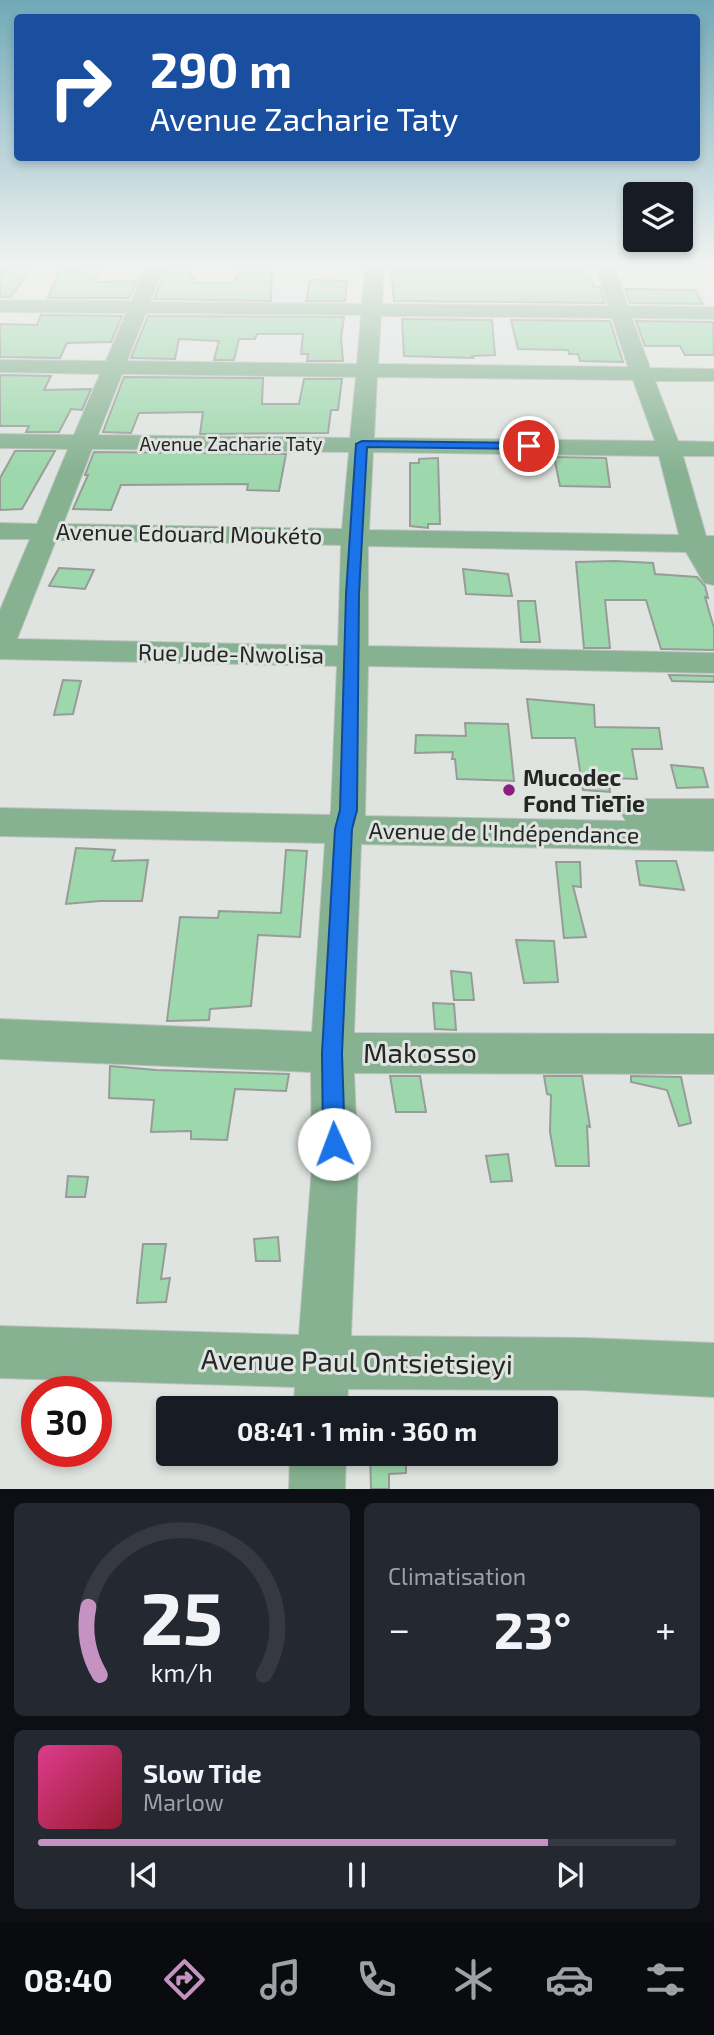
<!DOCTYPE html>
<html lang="fr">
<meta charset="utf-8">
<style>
body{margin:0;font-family:"Exo 2",sans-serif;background:#242831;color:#f1f3f6;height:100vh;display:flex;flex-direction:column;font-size:26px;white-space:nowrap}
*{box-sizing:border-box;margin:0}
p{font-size:23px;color:#9ea1a6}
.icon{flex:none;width:38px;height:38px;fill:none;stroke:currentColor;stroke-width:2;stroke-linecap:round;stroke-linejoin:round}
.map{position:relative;height:1489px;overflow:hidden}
.sheet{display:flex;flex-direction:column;gap:14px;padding:14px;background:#0d0f14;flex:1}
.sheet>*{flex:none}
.hud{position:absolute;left:14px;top:14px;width:686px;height:147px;border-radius:7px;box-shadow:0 4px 10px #0003;background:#1a4fa0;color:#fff;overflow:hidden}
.buttons{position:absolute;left:623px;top:182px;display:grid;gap:14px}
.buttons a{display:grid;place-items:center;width:70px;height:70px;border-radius:7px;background:#171b24;box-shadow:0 4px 10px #0003;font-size:35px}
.speed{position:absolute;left:21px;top:1376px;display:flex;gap:14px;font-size:35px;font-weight:700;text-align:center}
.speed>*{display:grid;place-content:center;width:91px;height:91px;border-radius:50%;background:#171b24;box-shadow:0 4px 10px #0003;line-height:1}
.speed .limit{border:10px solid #d22;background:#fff;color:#111}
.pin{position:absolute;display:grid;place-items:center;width:60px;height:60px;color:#fff;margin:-30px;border:4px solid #fff;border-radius:50%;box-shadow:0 2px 7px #0007}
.me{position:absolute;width:77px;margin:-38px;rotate:358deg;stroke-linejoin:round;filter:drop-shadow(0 0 5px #0008)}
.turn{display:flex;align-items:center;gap:24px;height:147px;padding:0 21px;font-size:32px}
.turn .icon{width:91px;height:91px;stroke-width:2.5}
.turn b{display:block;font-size:49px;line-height:60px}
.big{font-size:52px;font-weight:700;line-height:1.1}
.sheet .tile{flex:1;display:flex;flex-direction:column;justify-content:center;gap:10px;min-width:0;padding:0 24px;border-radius:10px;background:#242831}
.sheet .dial{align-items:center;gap:0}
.dial svg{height:182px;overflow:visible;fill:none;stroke:#363941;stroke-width:7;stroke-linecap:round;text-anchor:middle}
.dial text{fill:#f1f3f6;stroke:none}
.song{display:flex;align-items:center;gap:21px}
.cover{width:84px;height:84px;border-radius:10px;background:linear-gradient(135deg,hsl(330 70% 55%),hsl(350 70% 35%))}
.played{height:7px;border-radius:4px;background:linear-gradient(90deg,#c493c2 80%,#363941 80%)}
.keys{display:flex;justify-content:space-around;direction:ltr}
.heat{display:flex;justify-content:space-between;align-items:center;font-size:38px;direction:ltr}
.sheet .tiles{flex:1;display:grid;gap:14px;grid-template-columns:1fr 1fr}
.tile:last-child{grid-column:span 2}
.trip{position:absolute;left:156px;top:1396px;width:402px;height:70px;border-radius:7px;background:#171b24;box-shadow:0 4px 10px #0003;font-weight:700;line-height:70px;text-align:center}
.tabs{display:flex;height:112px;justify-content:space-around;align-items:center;background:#090b0e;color:#9ea1a6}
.tabs .icon{width:49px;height:49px}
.tabs .current{color:#c493c2}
.tabs b{font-size:32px;color:#f1f3f6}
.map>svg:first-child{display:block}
.building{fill:#9dd7ac;stroke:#979c98;stroke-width:2}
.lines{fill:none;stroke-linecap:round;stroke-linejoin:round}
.minor-casing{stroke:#bdc2be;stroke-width:2}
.minor{fill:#87b292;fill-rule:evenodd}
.route{fill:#1a73e8;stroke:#114b97;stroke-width:2}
.poi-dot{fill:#8c1e82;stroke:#dfe4e0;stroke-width:2.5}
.labels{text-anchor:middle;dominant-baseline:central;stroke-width:6;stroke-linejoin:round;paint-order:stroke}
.far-street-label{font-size:19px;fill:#242624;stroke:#dfe4e0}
.street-label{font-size:23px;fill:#242624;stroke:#dfe4e0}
.poi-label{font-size:23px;font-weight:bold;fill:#242624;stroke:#dfe4e0;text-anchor:start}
.near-street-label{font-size:28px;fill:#242624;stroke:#dfe4e0}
</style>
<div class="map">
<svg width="714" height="1489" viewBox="0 0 714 1489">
<rect width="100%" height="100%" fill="#dfe4e0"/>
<!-- building -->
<g class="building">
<polygon points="63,263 104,264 94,282 137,281 129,298 48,298"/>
<polygon points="168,265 194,265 190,278 194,278 192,283 235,283 240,266 272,266 271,301 154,299"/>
<polygon points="8,266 32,266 11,297 0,297 0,268"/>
<polygon points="391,268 588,270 594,287 600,287 605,303 394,301"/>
<polygon points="310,280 347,281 345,301 306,301"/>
<polygon points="625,289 695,290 703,304 630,303"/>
<polygon points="41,315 122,316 111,342 67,343 60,358 0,357 0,324 37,325"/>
<polygon points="148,316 344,317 341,338 343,361 307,361 308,354 301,354 303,334 257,334 255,339 239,339 234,360 214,360 219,341 179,339 175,359 131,358"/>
<polygon points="402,319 492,320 495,355 472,356 473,358 404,356"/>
<polygon points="511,320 610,321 623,362 580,361 578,354 569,354 568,350 518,349"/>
<polygon points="636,321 713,322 714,355 685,355 680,346 645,346"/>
<polygon points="0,375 51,376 44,390 91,389 82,410 71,409 59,432 26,432 29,426 0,426"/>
<polygon points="124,377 263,378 262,404 299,404 304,379 342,379 338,410 331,410 328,433 200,434 203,412 139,413 131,433 103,432"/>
<polygon points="15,451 55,451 22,509 0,510 0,478"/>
<polygon points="94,452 198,453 286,454 279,491 247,490 248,484 121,485 111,510 73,509 88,475 85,475"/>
<polygon points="554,457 606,458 610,487 560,486"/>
<polygon points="438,458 440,524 428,524 428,528 410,526 410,463 419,463 419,459"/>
<polygon points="615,561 653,563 655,574 697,577 705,586 708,598 705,597 714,628 714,650 661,649 646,600 605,600 610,648 584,648 576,562"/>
<polygon points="59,568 94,570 85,589 49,586"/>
<polygon points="463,569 508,574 512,596 466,594"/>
<polygon points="518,601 535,601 540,642 521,642"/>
<polygon points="669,675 714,676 714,682 672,681"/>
<polygon points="63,680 81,681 73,714 54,715"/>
<polygon points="527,699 594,705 595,727 659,728 662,749 632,749 637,779 608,778 610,792 583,790 575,738 532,738"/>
<polygon points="465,723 508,724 514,781 457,779 455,759 452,759 453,752 415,753 416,735 466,736"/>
<polygon points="671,765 703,768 708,787 677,788"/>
<polygon points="76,848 115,850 112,861 148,860 142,901 100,901 66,904"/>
<polygon points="286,850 307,851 300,937 258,935 251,1006 210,1009 209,1020 167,1021 180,917 218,918 219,911 281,913"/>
<polygon points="636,861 676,861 684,890 640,885"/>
<polygon points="556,862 580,862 581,887 573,886 586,937 564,938"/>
<polygon points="516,940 554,941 558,982 524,983"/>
<polygon points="451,971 471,973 474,1000 454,1000"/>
<polygon points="433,1003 454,1004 456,1030 435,1029"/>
<polygon points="110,1066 156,1070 289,1074 286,1091 235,1089 227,1140 191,1139 191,1131 151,1132 154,1100 109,1098"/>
<polygon points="390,1076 420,1076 426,1112 396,1112"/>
<polygon points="544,1076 582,1076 590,1127 587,1126 589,1166 556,1166 550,1132 551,1095 547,1094"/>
<polygon points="631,1076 681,1077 691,1123 679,1126 667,1090 631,1082"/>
<polygon points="508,1154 512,1181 491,1182 486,1156"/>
<polygon points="68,1176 88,1177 85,1197 66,1197"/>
<polygon points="278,1237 280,1261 256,1261 254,1239"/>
<polygon points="143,1244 166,1244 161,1279 170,1278 166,1302 137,1303"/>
<polygon points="370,1454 406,1454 406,1473 389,1474 389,1489 371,1489"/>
</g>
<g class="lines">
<defs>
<g id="minor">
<path d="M148 262H166L150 302 362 304 366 262H384L382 304 608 306 597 268 535 267 526 262H714V269L615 268 628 306 714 307V319L632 318 650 368 714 369V381H655L678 441 714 442V456H683L706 536H714V585L704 583 686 552 368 546V646L714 653V673L368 666 365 816 626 821 621 813 626 803 639 799H714V851L361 844 354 1033 714 1034V1074L354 1073 358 1167 351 1336 584 1338 714 1343V1397L584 1390 348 1389 347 1409H293L295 1387 0 1378V1326L299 1335 312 1167 311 1072 0 1059V1019L312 1032 325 843 0 836V808L330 815 331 810 337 666 0 659V610L30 539H0V523L37 524 68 449 0 448V434L74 435 100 374 0 372V360L106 361 126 313 0 312V300L131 301ZM146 313 361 315 357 364 127 361ZM381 316 612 318 628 367 378 364ZM122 374 356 377 350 438 98 435ZM377 377 633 380 655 441 374 438ZM92 449 349 452 342 529 63 524ZM373 452 659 456 679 535 369 530ZM56 540 341 545 338 646 17 639Z"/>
<polygon points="290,1454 346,1454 345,1489 289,1489"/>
</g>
</defs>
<!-- minor casing -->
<use href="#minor" class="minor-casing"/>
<!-- minor -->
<use href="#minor" class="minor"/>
</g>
<!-- sky -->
<linearGradient id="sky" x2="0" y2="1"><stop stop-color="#71a9b8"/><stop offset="0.56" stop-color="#f1f3f1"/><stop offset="1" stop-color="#f1f3f1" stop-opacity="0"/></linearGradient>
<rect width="714" height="471" fill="url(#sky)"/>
<!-- route -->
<polygon class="route" points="362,441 529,443 535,446 529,449 367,447 359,594 357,810 352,829 342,1053 345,1144 342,1152 334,1155 326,1152 323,1144 322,1053 335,829 340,810 346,594 356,444"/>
<!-- markers -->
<circle class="poi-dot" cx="509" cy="790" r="7"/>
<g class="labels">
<!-- far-street labels -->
<g class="far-street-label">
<text x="231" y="443">Avenue Zacharie Taty</text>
</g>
<!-- street labels -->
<g class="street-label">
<text transform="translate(189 533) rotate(1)">Avenue Edouard Moukéto</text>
<text transform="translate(231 653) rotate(1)">Rue Jude-Nwolisa</text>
<text transform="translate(504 832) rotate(1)">Avenue de l'Indépendance</text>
</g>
<!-- poi labels -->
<g class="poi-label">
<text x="523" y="777">Mucodec<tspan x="523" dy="26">Fond TieTie</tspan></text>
</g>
<!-- near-street labels -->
<g class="near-street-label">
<text x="420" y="1052">Makosso</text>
<text transform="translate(357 1361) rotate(1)">Avenue Paul Ontsietsieyi</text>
</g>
</g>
</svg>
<div class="buttons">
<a><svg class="icon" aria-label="layers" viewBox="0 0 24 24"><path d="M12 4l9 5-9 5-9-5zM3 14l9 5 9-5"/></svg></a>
</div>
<div class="speed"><div class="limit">30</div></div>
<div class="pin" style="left:529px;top:446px;background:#d93025"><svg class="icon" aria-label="arrive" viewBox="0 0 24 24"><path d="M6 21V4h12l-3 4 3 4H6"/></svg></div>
<svg class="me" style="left:334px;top:1144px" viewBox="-20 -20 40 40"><circle r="19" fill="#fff"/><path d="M0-13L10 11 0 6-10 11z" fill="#1a73e8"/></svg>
<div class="trip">08:41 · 1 min · 360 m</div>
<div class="hud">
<div class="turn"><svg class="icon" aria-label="right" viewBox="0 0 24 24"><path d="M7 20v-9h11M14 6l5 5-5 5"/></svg><div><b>290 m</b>Avenue Zacharie Taty</div></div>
</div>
</div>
<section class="sheet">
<div class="tiles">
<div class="tile dial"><svg viewBox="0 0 100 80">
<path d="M14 69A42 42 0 1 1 86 69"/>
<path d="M14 69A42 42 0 0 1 9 39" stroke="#c493c2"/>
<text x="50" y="56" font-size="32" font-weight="700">25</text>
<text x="50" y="72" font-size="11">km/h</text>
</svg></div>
<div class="tile"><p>Climatisation</p>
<div class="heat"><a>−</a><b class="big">23°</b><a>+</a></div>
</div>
<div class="tile">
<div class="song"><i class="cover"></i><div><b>Slow Tide</b><p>Marlow</p></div></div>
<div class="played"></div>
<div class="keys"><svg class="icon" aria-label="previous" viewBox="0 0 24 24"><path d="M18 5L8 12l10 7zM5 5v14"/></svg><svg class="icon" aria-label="pause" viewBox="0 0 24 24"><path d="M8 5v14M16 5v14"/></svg><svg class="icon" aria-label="next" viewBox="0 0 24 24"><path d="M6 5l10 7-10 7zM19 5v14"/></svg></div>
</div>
</div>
</section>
<nav class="tabs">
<b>08:40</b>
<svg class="icon current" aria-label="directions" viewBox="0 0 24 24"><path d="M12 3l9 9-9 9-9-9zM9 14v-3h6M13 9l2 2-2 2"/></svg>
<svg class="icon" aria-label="music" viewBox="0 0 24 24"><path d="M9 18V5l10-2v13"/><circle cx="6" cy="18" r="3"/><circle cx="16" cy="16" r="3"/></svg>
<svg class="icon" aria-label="phone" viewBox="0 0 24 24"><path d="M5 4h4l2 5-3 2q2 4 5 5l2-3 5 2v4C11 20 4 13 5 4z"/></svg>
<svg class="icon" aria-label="climate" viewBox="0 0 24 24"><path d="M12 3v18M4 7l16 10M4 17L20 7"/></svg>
<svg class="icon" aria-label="car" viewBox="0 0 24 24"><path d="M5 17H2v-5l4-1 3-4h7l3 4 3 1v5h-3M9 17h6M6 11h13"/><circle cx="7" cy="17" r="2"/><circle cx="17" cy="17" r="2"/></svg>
<svg class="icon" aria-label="filters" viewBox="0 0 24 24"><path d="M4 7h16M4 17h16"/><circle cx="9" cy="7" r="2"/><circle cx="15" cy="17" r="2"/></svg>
</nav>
